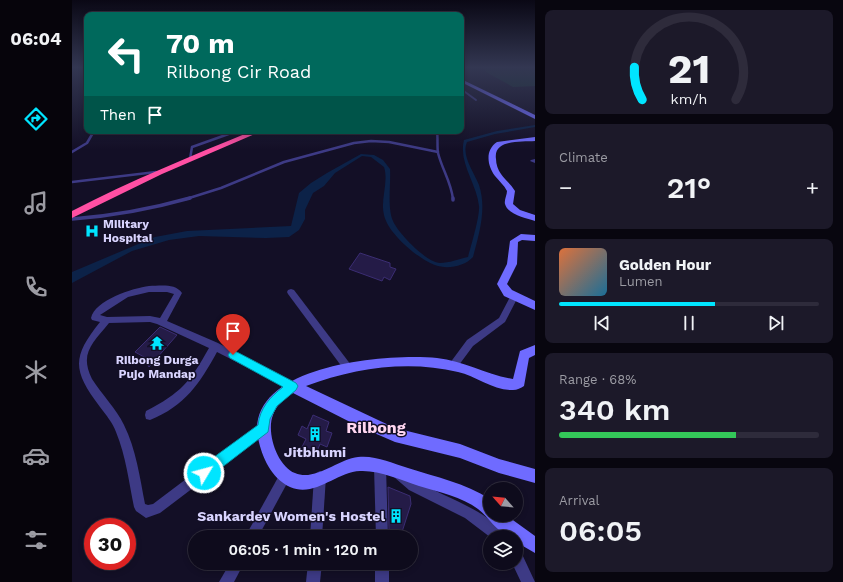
<!DOCTYPE html>
<meta charset="utf-8">
<style>
body{margin:0;font-family:"Work Sans",sans-serif;background:#1c1929;color:#f1f3f6;height:100vh;display:flex;flex-direction:column;font-size:15px;white-space:nowrap}
*{box-sizing:border-box;margin:0}
p{font-size:13px;color:#9b9ba3}
.icon{flex:none;width:22px;height:22px;fill:none;stroke:currentColor;stroke-width:2;stroke-linecap:round;stroke-linejoin:round}
.map{position:relative;flex:1;overflow:hidden}
.details{display:flex;flex-direction:column;gap:10px;padding:10px;background:#08060f;width:308px}
.details>*{flex:none}
.top-card{position:absolute;left:12px;top:12px;width:380px;height:122px;border-radius:8px;box-shadow:0 2px 6px #0003,0 0 0 1px #2e2b3b;background:#00695c;color:#fff;overflow:hidden}
.needle{width:26px;rotate:297deg}
.buttons{position:absolute;left:411px;top:482px;display:grid;gap:8px}
.buttons a{display:grid;place-items:center;width:40px;height:40px;border-radius:50%;background:#0e0b1c;box-shadow:0 2px 6px #0003,0 0 0 1px #2e2b3b;font-size:20px}
.speed{position:absolute;left:12px;top:518px;display:flex;gap:8px;font-size:20px;font-weight:700;text-align:center}
.speed>*{display:grid;place-content:center;width:52px;height:52px;border-radius:50%;background:#0e0b1c;box-shadow:0 2px 6px #0003,0 0 0 1px #2e2b3b;line-height:1}
.speed .limit{border:6px solid #d22;background:#fff;color:#111}
.pin{position:absolute;display:grid;place-items:center;width:34px;height:34px;color:#fff;margin:-41px -17px;border-radius:50% 50% 50% 0;rotate:-45deg;box-shadow:0 0 4px #0007}
.pin .icon{rotate:45deg}
.me{position:absolute;width:44px;margin:-22px;rotate:53deg;stroke-linejoin:round;filter:drop-shadow(0 0 3px #0008)}
.turn{display:flex;align-items:center;gap:14px;height:84px;padding:0 16px;font-size:18px}
.turn .icon{width:52px;height:52px;stroke-width:2.5}
.turn b{display:block;font-size:28px;line-height:34px}
.then{display:flex;align-items:center;height:38px;padding:0 16px;background:#0003;gap:8px;font-size:15px}
.big{font-size:30px;font-weight:600;line-height:1.1}
.details .widget{flex:1;display:flex;flex-direction:column;justify-content:center;gap:6px;min-width:0;padding:0 14px;border-radius:8px;background:#1c1929}
.details .dial{align-items:center;gap:0}
.dial svg{height:104px;overflow:visible;fill:none;stroke:#2e2b3b;stroke-width:7;stroke-linecap:round;text-anchor:middle}
.dial text{fill:#f1f3f6;stroke:none}
.song{display:flex;align-items:center;gap:12px}
.cover{width:48px;height:48px;border-radius:6px;background:linear-gradient(135deg,hsl(20 70% 55%),hsl(200 70% 35%))}
.played{height:4px;border-radius:2px;background:linear-gradient(90deg,#00e5ff 60%,#2e2b3b 60%)}
.keys{display:flex;justify-content:space-around;direction:ltr}
.heat{display:flex;justify-content:space-between;align-items:center;font-size:22px;direction:ltr}
.charge{height:6px;border-radius:3px;background:linear-gradient(90deg,#34c759 68%,#2e2b3b 0)}
.trip{position:absolute;left:116px;top:530px;width:230px;height:40px;border-radius:20px;background:#0e0b1c;box-shadow:0 2px 6px #0003,0 0 0 1px #2e2b3b;font-weight:600;line-height:40px;text-align:center}
main{display:flex;flex:1;min-height:0}
.dock{display:flex;flex-direction:column;width:72px;justify-content:space-around;align-items:center;background:#06040b;color:#9b9ba3}
.dock .icon{width:28px;height:28px}
.dock .on{color:#00e5ff}
.dock b{font-size:18px;color:#f1f3f6}
.map>svg:first-child{display:block}
.green{fill:#12302f}
.water{fill:#0c2248}
.building{fill:#241b47;stroke:#3b2d73}
.lines{fill:none;stroke-linecap:round;stroke-linejoin:round}
.lane-far2{stroke:#3d3a85;stroke-width:2}
.lane-far1{stroke:#3d3a85;stroke-width:2.5}
.lane{stroke:#3d3a85;stroke-width:3.5}
.street{fill:#3d3a85;fill-rule:evenodd}
.secondary{fill:#6f6bff;fill-rule:evenodd}
.highway{fill:#ff4fa3;fill-rule:evenodd}
.route{fill:#00e5ff;stroke:#0095a6}
.labels{text-anchor:middle;dominant-baseline:central;stroke-width:3;stroke-linejoin:round;paint-order:stroke}
.poi-label{font-size:12px;font-weight:bold;fill:#d9d4ff;stroke:#130f26;text-anchor:start}
.near-poi-label{font-size:14px;font-weight:bold;fill:#d9d4ff;stroke:#130f26}
.near-neighbourhood-label{font-size:16px;font-weight:bold;fill:#ffd6f0;stroke:#130f26}
</style>
<main>
<nav class="dock">
<b>06:04</b>
<svg class="icon on" aria-label="directions" viewBox="0 0 24 24"><path d="M12 3l9 9-9 9-9-9zM9 14v-3h6M13 9l2 2-2 2"/></svg>
<svg class="icon" aria-label="music" viewBox="0 0 24 24"><path d="M9 18V5l10-2v13"/><circle cx="6" cy="18" r="3"/><circle cx="16" cy="16" r="3"/></svg>
<svg class="icon" aria-label="phone" viewBox="0 0 24 24"><path d="M5 4h4l2 5-3 2q2 4 5 5l2-3 5 2v4C11 20 4 13 5 4z"/></svg>
<svg class="icon" aria-label="climate" viewBox="0 0 24 24"><path d="M12 3v18M4 7l16 10M4 17L20 7"/></svg>
<svg class="icon" aria-label="car" viewBox="0 0 24 24"><path d="M5 17H2v-5l4-1 3-4h7l3 4 3 1v5h-3M9 17h6M6 11h13"/><circle cx="7" cy="17" r="2"/><circle cx="17" cy="17" r="2"/></svg>
<svg class="icon" aria-label="filters" viewBox="0 0 24 24"><path d="M4 7h16M4 17h16"/><circle cx="9" cy="7" r="2"/><circle cx="15" cy="17" r="2"/></svg>
</nav>
<div class="map">
<svg width="463" height="582" viewBox="0 0 463 582">
<rect width="100%" height="100%" fill="#130f26"/>
<!-- green -->
<polygon class="green" points="412,68 463,68 463,86 441,87 414,72"/>
<!-- water -->
<path class="water" d="M463 125V127L423 134 395 142C389 156 402 172 407 185 415 209 407 234 401 257 393 266 377 269 366 266 348 261 316 234 312 215 308 200 317 182 312 167L299 157 290 156 263 173 252 186 241 193 233 210V219L227 230 217 237 194 238 127 236 97 240 60 251 0 283V272L83 237 115 231 219 226 227 193 239 183 255 173 289 154 302 155 311 160 318 169C319 184 315 208 321 221 326 233 355 263 368 263 377 263 387 259 396 257 399 246 408 216 407 206 405 184 386 162 392 140L425 131Z"/>
<!-- building -->
<g class="building">
<polygon points="288,253 318,263 318,267 324,269 318,280 312,277 310,281 277,269"/>
<polygon points="88,327 105,335 77,367 72,357 63,352"/>
<polygon points="241,415 257,422 254,431 260,433 255,447 248,444 244,454 230,447 234,439 226,435 230,426 235,429"/>
<polygon points="316,487 338,496 339,504 329,535 317,530"/>
</g>
<g class="lines">
<!-- lane-far2 -->
<g class="lane-far2">
<polyline points="389,89 404,100"/>
<polyline points="389,101 389,107"/>
</g>
<!-- lane-far1 -->
<g class="lane-far1">
<path d="M365 131C366 138 365 147 366 153 370 169 379 182 381 199"/>
<polyline points="0,152 15,143 22,131"/>
<polyline points="118,159 120,147 165,131"/>
<polyline points="0,182 84,172"/>
<polyline points="114,199 149,188 212,162 282,143 299,141 317,142 366,152"/>
</g>
<!-- lane -->
<g class="lane">
<polyline points="381,198 381,200"/>
<path d="M0 219C40 216 79 209 118 198"/>
</g>
<!-- street -->
<g class="street">
<polygon points="463,159 463,163 458,161 459,160"/>
<path d="M77 286C88 286 103 283 110 293L95 321 146 343 223 383 225 386 223 389 220 391 217 389 145 352C128 383 113 406 78 420L74 419 73 415 74 411C109 393 118 382 137 348L85 324 78 322 37 323C21 343 7 353 20 379 30 395 44 408 52 425 64 449 68 478 73 504L76 505 81 504 187 424 191 423 195 424 196 428 195 432 88 513 74 518 64 511 62 507C57 483 54 456 44 432 41 423 34 415 28 407 0 370 0 357 28 322L20 320 19 318C23 300 61 288 77 286ZM77 292H95L102 294 88 318 78 316 35 317 28 315 56 297Z"/>
<polygon points="219,289 222,290 279,365 281,368 279,371 276,372 273,371 216,294 215,292 216,290"/>
<polygon points="442,294 445,295 446,297 433,322 401,346 384,369 381,370 378,369 376,366 378,363 395,340 427,318 439,295"/>
<polygon points="308,461 312,463 314,467 316,537 304,537 302,467 304,463"/>
<path d="M326 467C334 470 338 478 346 482 368 495 423 513 433 537H418L393 518 337 490 322 477 320 473 322 469Z"/>
<polygon points="213,470 217,472 219,476 186,537 173,537 209,472"/>
<polygon points="248,471 252,473 254,477 250,537 238,537 242,477 244,473"/>
<polygon points="444,550 449,552 463,582 449,582 440,563 444,563"/>
<polygon points="158,563 172,563 162,582 147,582"/>
<polygon points="236,563 250,563 248,582 234,582"/>
<rect x="303" y="563" width="14" height="19"/>
</g>
<!-- secondary -->
<g class="secondary">
<polygon points="389,79 463,115 463,119 389,82"/>
<path d="M463 137V141C449 142 421 139 424 159 424 164 426 170 429 174 433 180 439 184 443 191L441 204 448 210 463 215V221C454 218 436 215 433 204 432 200 435 195 435 191 432 185 427 181 423 176 415 165 413 150 425 142Z"/>
<polygon points="449,234 463,235 463,241 450,240 446,242 445,264 435,284 440,290 463,301 463,310 432,296 425,284 435,264 438,241"/>
<path d="M463 345V355L457 358 452 386C449 388 445 390 441 390 422 391 404 376 386 372 336 360 282 368 234 386L323 428 388 444 427 459 463 469V483L427 473 388 458 323 442 286 426 221 393C213 398 204 405 201 415 194 432 205 466 223 473 243 482 266 459 286 457 303 455 320 463 336 468 364 477 393 483 418 499V515H434L463 536V553L444 542V537C427 537 418 518 406 509 390 497 367 492 347 486 329 480 307 470 288 471 264 472 243 498 218 487 199 478 190 457 186 438 173 364 317 353 365 358 392 361 415 375 441 379L448 351Z"/>
</g>
<!-- highway -->
<path class="highway" d="M180 131H190L90 174 0 218V211C58 181 119 156 180 131Z"/>
</g>
<!-- sky -->
<linearGradient id="sky" x2="0" y2="1"><stop stop-color="#0a0815"/><stop offset="0.45" stop-color="#333752"/><stop offset="1" stop-color="#333752" stop-opacity="0"/></linearGradient>
<rect width="463" height="150" fill="url(#sky)"/>
<!-- route -->
<path class="route" d="M161 350 224 383 226 386 224 390 205 406 198 419 196 432 136 478 132 479 127 478 125 473 127 468 186 425C188 408 198 397 211 387L158 358 156 355 158 352Z"/>
<!-- icons -->
<defs>
<symbol id="hospital-bare" viewBox="-9 -9 18 18"><path d="M-5-5h3v3.5h4V-5h3V5h-3V1.5h-4V5h-3Z" fill="#00e5ff" stroke="#130f26" stroke-width="2.5" paint-order="stroke"/></symbol>
<symbol id="temple-bare" viewBox="-9 -9 18 18"><path d="M0-6L5-2H3V0L6.5 2.5H4V6H1.5V3h-3V6H-4V2.5H-6.5L-3 0V-2H-5Z" fill="#00e5ff" stroke="#130f26" stroke-width="2.5" paint-order="stroke"/></symbol>
<symbol id="building-bare" viewBox="-9 -9 18 18"><path d="M-4-6H4V6H1V3H-1V6H-4ZM-2.5-4.3h1.7v1.8h-1.7ZM.8-4.3h1.7v1.8H.8ZM-2.5-1h1.7V.8h-1.7ZM.8-1h1.7V.8H.8Z" fill="#00e5ff" stroke="#130f26" stroke-width="2.5" paint-order="stroke"/></symbol>
</defs>
<g fill-rule="evenodd">
<use href="#hospital-bare" x="10" y="221" width="20" height="20"/>
<use href="#temple-bare" x="75" y="333" width="20" height="20"/>
<use href="#building-bare" x="233" y="424" width="20" height="20"/>
<use href="#building-bare" x="314" y="506" width="20" height="20"/>
</g>
<g class="labels">
<!-- poi labels -->
<g class="poi-label">
<text x="31" y="224">Military<tspan x="31" dy="14">Hospital</tspan></text>
<text x="85" y="360" text-anchor="middle">Rilbong Durga<tspan x="85" dy="14">Pujo Mandap</tspan></text>
</g>
<!-- near-poi labels -->
<g class="near-poi-label">
<text x="243" y="452">Jitbhumi</text>
<text x="313" y="516" text-anchor="end">Sankardev Women's Hostel</text>
</g>
<!-- near-neighbourhood labels -->
<g class="near-neighbourhood-label">
<text x="304" y="427">Rilbong</text>
</g>
</g>
</svg>
<div class="buttons">
<a><svg class="needle" viewBox="-14 -14 28 28"><path d="M0-13l5 13h-10z" fill="#e53935"/><path d="M0 13l5-13h-10z" fill="#9b9ba3"/></svg></a>
<a><svg class="icon" aria-label="layers" viewBox="0 0 24 24"><path d="M12 4l9 5-9 5-9-5zM3 14l9 5 9-5"/></svg></a>
</div>
<div class="speed"><div class="limit">30</div></div>
<div class="pin" style="left:161px;top:355px;background:#d93025"><svg class="icon" aria-label="arrive" viewBox="0 0 24 24"><path d="M6 21V4h12l-3 4 3 4H6"/></svg></div>
<svg class="me" style="left:132px;top:473px" viewBox="-20 -20 40 40"><circle r="17" fill="#00e5ff" stroke="#fff" stroke-width="3"/><path d="M0-11L8 9 0 5-8 9z" fill="#fff"/></svg>
<div class="trip">06:05 · 1 min · 120 m</div>
<div class="top-card">
<div class="turn"><svg class="icon" aria-label="left" viewBox="0 0 24 24"><path d="M17 20v-9H6M10 6l-5 5 5 5"/></svg><div><b>70 m</b>Rilbong Cir Road</div></div>
<div class="then">Then<svg class="icon" aria-label="arrive" viewBox="0 0 24 24"><path d="M6 21V4h12l-3 4 3 4H6"/></svg></div>
</div>
</div>
<section class="details">
<div class="widget dial"><svg viewBox="0 0 100 80">
<path d="M14 69A42 42 0 1 1 86 69"/>
<path d="M14 69A42 42 0 0 1 8 44" stroke="#00e5ff"/>
<text x="50" y="56" font-size="32" font-weight="700">21</text>
<text x="50" y="72" font-size="11">km/h</text>
</svg></div>
<div class="widget"><p>Climate</p>
<div class="heat"><a>−</a><b class="big">21°</b><a>+</a></div>
</div>
<div class="widget">
<div class="song"><i class="cover"></i><div><b>Golden Hour</b><p>Lumen</p></div></div>
<div class="played"></div>
<div class="keys"><svg class="icon" aria-label="previous" viewBox="0 0 24 24"><path d="M18 5L8 12l10 7zM5 5v14"/></svg><svg class="icon" aria-label="pause" viewBox="0 0 24 24"><path d="M8 5v14M16 5v14"/></svg><svg class="icon" aria-label="next" viewBox="0 0 24 24"><path d="M6 5l10 7-10 7zM19 5v14"/></svg></div>
</div>
<div class="widget"><p>Range · 68%</p><b class="big">340 km</b><div class="charge"></div></div>
<div class="widget"><p>Arrival</p><b class="big">06:05</b></div>
</section>
</main>
